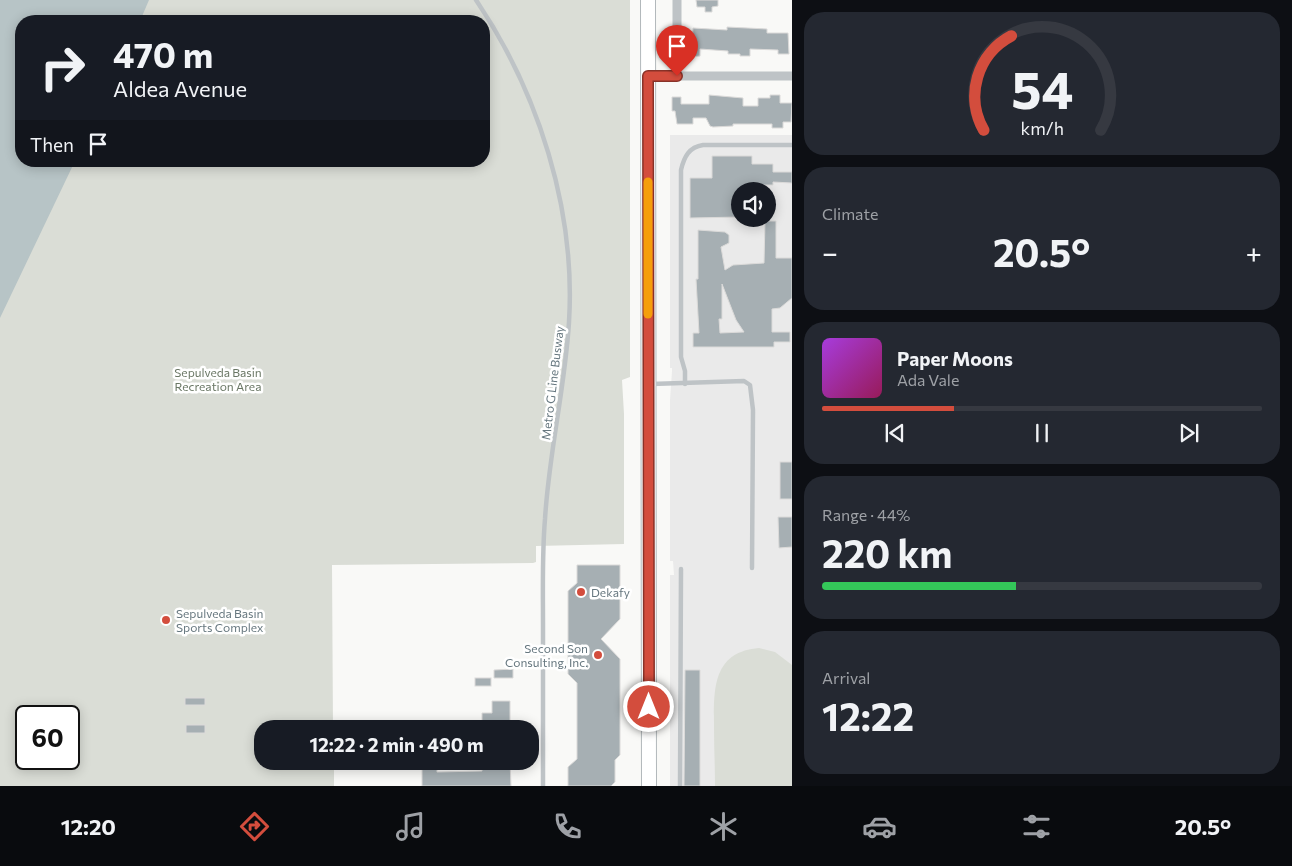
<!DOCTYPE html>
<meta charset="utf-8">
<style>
body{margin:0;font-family:Commissioner,sans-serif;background:#242831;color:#f1f3f6;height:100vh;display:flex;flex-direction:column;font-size:19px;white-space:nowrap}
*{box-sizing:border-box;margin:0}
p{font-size:16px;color:#9ea1a6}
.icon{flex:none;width:28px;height:28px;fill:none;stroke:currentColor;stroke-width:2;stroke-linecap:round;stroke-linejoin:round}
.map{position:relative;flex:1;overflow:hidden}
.drawer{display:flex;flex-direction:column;gap:12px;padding:12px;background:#0d0f14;width:500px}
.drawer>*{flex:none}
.banner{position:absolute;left:15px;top:15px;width:475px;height:152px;border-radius:20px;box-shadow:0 2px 12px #0003;background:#171b24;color:#f1f3f6;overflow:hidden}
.fabs{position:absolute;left:731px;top:182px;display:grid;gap:10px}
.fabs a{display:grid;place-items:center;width:45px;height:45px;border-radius:50%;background:#171b24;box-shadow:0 2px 12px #0003;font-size:25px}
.speed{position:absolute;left:15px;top:705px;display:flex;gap:10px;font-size:25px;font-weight:700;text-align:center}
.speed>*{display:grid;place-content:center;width:65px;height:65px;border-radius:50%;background:#171b24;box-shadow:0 2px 12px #0003;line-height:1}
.speed .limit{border:2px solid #111;border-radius:8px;background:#fff;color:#111}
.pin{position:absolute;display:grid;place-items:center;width:42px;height:42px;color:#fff;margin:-51px -21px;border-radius:50% 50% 50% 0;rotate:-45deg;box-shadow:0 0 5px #0007}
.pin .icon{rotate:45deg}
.me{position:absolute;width:55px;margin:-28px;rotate:0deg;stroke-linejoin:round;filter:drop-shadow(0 0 4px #0008)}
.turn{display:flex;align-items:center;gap:18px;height:105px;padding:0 15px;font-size:22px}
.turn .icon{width:65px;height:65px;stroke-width:2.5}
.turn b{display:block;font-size:35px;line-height:42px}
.then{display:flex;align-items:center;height:48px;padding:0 15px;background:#0003;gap:10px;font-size:19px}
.big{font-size:38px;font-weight:700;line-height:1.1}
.drawer .tile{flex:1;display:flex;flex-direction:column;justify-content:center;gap:8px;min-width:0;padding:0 18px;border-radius:20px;background:#242831}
.drawer .dial{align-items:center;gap:0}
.dial svg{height:130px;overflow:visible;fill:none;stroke:#363941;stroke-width:7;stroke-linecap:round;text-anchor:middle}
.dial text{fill:#f1f3f6;stroke:none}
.song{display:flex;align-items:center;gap:15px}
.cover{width:60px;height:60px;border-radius:8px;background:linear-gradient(135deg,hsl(280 70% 55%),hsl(330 70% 35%))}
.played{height:5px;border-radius:2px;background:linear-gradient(90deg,#d34d3d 30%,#363941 30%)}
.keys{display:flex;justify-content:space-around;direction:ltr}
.heat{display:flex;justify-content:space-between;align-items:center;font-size:28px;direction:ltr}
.charge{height:8px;border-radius:4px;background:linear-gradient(90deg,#34c759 44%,#363941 0)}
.trip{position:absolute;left:254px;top:720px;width:285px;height:50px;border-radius:20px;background:#171b24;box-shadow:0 2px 12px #0003;font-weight:700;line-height:50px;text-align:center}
.menu{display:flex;height:80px;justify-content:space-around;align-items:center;background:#090b0e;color:#9ea1a6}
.menu .icon{width:35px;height:35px}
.menu .active{color:#d34d3d}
.menu b{font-size:22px;color:#f1f3f6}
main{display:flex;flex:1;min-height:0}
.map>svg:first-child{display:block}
.built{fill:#eaeaea;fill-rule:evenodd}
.green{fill:#daddd6;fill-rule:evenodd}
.water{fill:#b7c4c6}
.building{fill:#a6afb3;stroke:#dbdad9;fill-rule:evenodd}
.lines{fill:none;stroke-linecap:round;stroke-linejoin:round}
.primary-casing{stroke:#b2b8bb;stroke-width:16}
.service{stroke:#bec3c6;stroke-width:4.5}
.minor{stroke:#bec3c6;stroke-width:9}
.primary{stroke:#fff;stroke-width:14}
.route-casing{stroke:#893228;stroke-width:12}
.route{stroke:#d34d3d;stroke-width:9}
.slow{stroke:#f59e0b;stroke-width:9}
.poi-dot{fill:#d34d3d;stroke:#fff;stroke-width:2}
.labels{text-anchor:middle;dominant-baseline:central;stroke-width:5;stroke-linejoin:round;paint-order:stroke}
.park-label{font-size:12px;fill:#6a7765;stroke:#fff}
.street-label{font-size:12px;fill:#66777f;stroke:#fff}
.poi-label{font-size:12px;fill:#66777f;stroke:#fff;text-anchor:start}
</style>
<main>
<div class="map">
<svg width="792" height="786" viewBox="0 0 792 786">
<rect width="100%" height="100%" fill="#f9f9f7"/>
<!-- built -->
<path class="built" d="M670 135H792V786H670V575H674L673 561H670V400L672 371V368H670ZM740 191H768V219H740Z"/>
<!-- green -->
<g class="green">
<path d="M0 0H630V377L622 380 624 414V544L536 546V562L533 563 332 565 333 729H262V761H334V786H0ZM21 21H484V161H21ZM26 716H69V759H26Z"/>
<path d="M759 648 775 652 792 665V786H715C715 767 714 747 714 728 714 692 711 652 759 648Z"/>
</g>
<!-- water -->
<polygon class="water" points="0,0 149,0 140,21 21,21 21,161 75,161 0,318"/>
<!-- building -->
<g class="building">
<polygon points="696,0 718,0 718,6 712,7 712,12 705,12 705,7 697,7"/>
<polygon points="727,27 767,29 767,33 788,33 789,54 778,54 778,50 750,49 750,56 740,56 740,54 728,54 728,51 700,49 700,56 691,57 693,28 727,30"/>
<polygon points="709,95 743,98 743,106 758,106 758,98 770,98 770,95 780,95 780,103 792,103 791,122 783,122 783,128 772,128 772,124 733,124 733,126 713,127 710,126 706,118 693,118 693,124 677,124 675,111 672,111 672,97 681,97 681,104 709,104"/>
<polygon points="712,156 752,156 752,164 773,164 773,172 792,172 792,183 773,182 773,185 752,185 752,191 740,191 740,217 690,218 690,178 712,178"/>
<path d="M765 221H776V258H792V298L780 308 772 309V332H790V342H774V347H693V333H699L696 279H698V230L725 232 729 235V243L721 247 725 270 733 265 764 263ZM722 284 736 320 744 332 720 333 719 319H722Z"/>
<rect x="780" y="462" width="12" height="37"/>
<polygon points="778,517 792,517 792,547 779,548"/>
<polygon points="577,565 620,565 620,619 601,639 620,659 620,755 615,760 615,782 611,786 568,786 568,767 577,759 577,683 568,674 568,591 577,583"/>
<polygon points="513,669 513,678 494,678 494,670"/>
<polygon points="685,670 700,670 700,786 684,786"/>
<rect x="475" y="678" width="16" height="8"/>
<rect x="185" y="698" width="20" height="7"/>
<polygon points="492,701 510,701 510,729 482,729 482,713 492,713"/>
<rect x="421" y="721" width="16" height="8"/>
<rect x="186" y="725" width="19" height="8"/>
<polygon points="422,761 437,761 437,772 482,771 482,761 510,761 511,786 422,786"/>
</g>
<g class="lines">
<defs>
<polyline id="primary" points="648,0 649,786"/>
</defs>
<!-- primary casing -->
<use href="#primary" class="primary-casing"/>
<!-- service -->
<g class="service">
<path d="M476 0C538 92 576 209 569 322 565 388 549 452 545 519 542 554 543 589 543 624 543 678 543 732 543 786"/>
<polyline points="651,384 744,381 750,385 753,410 752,568"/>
<path d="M685 384V371L681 357V170C684 157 689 147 703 145H792"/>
<polyline points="680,786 681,569"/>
</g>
<!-- minor -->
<g class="minor">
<polyline points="677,0 677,76"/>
<polyline points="648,76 792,76"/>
</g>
<!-- primary -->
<use href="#primary" class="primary"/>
</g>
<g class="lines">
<defs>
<polyline id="route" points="649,707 648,76 677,76"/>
</defs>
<!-- route casing -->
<use href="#route" class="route-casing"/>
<!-- route -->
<use href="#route" class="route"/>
<!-- slow -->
<polyline class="slow" points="648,182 648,314"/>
</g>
<!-- markers -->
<g class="poi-dot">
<circle cx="581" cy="592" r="5"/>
<circle cx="166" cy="620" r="5"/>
<circle cx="598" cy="655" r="5"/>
</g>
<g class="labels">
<!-- park labels -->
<g class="park-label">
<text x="218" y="372">Sepulveda Basin<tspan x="218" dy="14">Recreation Area</tspan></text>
</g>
<!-- street labels -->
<g class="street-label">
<text transform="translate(552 383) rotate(-83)">Metro G Line Busway</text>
</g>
<!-- poi labels -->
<g class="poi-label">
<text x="591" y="592">Dekafy</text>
<text x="176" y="613">Sepulveda Basin<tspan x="176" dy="14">Sports Complex</tspan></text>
<text x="588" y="648" text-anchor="end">Second Son<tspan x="588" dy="14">Consulting, Inc.</tspan></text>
</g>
</g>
</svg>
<div class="fabs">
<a><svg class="icon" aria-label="sound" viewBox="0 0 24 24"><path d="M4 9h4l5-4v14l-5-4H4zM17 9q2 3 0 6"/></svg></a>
</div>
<div class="speed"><div class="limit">60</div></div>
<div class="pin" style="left:677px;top:76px;background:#d93025"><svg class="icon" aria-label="arrive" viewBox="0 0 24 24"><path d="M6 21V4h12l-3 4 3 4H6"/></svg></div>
<svg class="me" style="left:649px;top:707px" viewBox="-20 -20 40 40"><circle r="17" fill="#d34d3d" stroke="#fff" stroke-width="3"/><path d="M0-11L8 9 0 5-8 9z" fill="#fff"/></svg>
<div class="trip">12:22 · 2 min · 490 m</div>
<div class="banner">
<div class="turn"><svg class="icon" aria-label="right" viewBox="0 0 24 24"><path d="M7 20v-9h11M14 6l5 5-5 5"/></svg><div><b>470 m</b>Aldea Avenue</div></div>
<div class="then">Then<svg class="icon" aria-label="arrive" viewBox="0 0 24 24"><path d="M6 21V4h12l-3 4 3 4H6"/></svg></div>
</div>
</div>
<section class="drawer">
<div class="tile dial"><svg viewBox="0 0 100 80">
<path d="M14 69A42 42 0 1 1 86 69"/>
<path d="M14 69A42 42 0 0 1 31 11" stroke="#d34d3d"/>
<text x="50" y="56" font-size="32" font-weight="700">54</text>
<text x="50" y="72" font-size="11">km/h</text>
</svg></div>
<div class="tile"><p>Climate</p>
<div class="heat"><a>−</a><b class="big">20.5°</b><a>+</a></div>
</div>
<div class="tile">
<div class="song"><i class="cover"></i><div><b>Paper Moons</b><p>Ada Vale</p></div></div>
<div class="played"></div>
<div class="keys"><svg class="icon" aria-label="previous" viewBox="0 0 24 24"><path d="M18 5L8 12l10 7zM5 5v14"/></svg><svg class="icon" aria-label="pause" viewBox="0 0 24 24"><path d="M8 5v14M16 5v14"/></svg><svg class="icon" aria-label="next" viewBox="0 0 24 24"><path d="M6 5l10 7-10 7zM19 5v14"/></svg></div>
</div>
<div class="tile"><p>Range · 44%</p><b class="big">220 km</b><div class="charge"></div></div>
<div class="tile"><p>Arrival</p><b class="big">12:22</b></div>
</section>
</main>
<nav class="menu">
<b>12:20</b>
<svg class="icon active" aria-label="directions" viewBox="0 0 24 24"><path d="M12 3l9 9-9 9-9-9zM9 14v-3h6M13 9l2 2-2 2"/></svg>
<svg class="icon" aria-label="music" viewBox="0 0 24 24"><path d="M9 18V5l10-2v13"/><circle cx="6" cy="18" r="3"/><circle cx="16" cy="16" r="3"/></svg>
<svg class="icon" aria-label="phone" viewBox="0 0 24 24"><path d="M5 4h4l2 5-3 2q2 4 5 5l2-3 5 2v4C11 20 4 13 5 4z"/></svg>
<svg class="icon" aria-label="climate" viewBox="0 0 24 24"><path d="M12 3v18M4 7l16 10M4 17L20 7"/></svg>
<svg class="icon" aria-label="car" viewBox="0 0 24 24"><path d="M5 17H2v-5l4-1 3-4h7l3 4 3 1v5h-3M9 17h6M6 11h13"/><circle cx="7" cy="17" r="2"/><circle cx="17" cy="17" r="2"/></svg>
<svg class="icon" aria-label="filters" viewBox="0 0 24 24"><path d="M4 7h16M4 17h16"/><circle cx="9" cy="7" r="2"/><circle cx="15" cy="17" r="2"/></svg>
<b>20.5°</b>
</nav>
